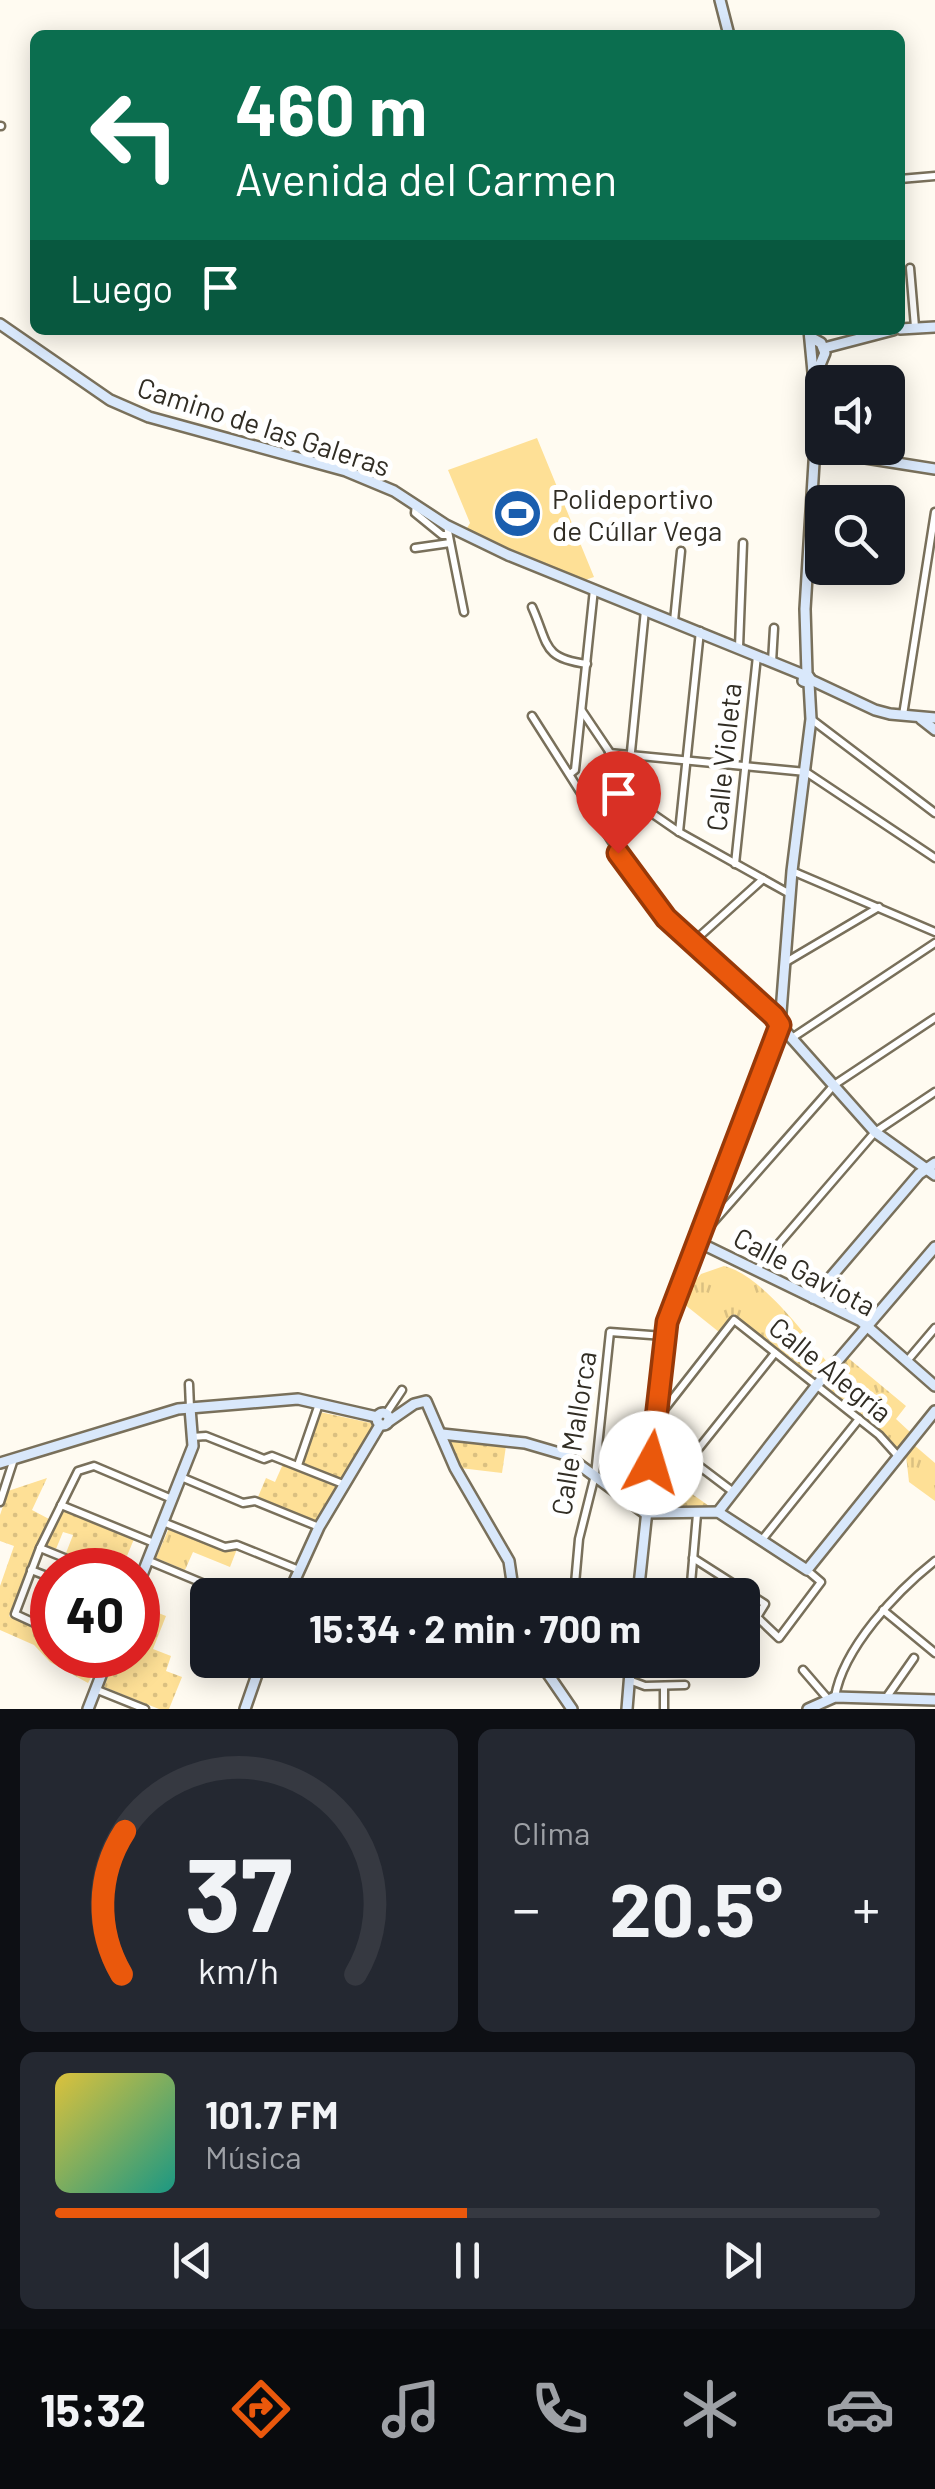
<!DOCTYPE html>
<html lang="es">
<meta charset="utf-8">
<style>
body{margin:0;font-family:Barlow,sans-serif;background:#242831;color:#f1f3f6;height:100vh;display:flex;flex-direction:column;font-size:38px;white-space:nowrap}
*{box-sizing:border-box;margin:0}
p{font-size:32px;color:#9ea1a6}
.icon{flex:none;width:55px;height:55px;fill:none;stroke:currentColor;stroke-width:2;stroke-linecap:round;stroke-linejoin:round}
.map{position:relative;height:1709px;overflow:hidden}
.side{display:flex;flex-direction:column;gap:20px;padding:20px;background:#0d0f14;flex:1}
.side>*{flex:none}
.guide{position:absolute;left:30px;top:30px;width:875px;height:305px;border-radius:15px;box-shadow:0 5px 25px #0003;background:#0b6e4f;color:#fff;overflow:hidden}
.controls{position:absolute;left:805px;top:365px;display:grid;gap:20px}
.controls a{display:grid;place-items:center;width:100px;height:100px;border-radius:15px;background:#171b24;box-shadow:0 5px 25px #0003;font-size:50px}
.speed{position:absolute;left:30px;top:1548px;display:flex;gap:20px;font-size:50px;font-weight:700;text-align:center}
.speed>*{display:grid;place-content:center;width:130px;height:130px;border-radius:50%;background:#171b24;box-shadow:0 5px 25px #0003;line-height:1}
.speed .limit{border:15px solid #d22;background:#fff;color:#111}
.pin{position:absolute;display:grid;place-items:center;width:85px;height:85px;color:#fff;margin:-102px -42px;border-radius:50% 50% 50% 0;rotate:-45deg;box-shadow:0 0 10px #0007}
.pin .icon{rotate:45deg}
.me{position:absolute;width:110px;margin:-55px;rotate:6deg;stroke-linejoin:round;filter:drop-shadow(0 0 8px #0008)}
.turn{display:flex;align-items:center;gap:35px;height:210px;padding:0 40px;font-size:45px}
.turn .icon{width:130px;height:130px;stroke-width:2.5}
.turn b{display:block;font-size:70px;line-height:85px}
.then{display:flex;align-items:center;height:95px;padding:0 40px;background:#0003;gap:20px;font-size:38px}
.big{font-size:75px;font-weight:700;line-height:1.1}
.side .widget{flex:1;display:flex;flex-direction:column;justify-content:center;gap:15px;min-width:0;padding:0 35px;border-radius:15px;background:#242831}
.side .dial{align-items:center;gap:0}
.dial svg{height:260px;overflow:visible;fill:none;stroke:#363941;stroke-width:7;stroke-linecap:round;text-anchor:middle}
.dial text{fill:#f1f3f6;stroke:none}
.song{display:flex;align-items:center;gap:30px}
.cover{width:120px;height:120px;border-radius:15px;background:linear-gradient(135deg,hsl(50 70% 55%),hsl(170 70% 35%))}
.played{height:10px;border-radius:5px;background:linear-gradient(90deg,#ea580c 50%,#363941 50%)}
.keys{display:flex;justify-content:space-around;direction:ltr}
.heat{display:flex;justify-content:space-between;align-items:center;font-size:55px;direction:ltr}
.side .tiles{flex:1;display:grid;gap:20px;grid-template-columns:1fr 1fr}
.widget:last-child{grid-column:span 2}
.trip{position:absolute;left:190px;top:1578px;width:570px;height:100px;border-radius:15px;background:#171b24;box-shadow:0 5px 25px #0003;font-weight:700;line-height:100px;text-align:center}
.tab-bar{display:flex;height:160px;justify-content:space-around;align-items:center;background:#090b0e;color:#9ea1a6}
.tab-bar .icon{width:70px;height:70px}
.tab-bar .current{color:#ea580c}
.tab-bar b{font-size:45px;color:#f1f3f6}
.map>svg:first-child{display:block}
.grass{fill:url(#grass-dots)}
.park{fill:url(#park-tufts)}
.garden{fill:#fee096}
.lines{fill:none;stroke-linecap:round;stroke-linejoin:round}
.street-casing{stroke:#79705b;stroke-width:11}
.secondary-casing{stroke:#79705b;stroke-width:14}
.street{stroke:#fff;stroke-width:6}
.secondary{stroke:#d9e8fb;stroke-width:9}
.route-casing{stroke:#983908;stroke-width:25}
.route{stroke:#ea580c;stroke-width:18}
.labels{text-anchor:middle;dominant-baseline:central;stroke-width:10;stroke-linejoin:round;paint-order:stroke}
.street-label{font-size:28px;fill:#312d24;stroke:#fff}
.poi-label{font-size:28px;fill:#312d24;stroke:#fff;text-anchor:start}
</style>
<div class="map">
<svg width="935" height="1709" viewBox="0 0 935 1709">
<defs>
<pattern id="grass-dots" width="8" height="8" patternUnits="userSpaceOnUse" patternTransform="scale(2.5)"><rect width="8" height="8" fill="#fee096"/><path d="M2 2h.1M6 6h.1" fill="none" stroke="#dac081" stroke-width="1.8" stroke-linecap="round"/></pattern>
<pattern id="park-tufts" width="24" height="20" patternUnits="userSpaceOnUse" patternTransform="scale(2.5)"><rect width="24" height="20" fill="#fee096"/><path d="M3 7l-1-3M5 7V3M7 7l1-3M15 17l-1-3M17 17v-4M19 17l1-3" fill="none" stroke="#dac081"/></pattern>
</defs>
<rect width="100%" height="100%" fill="#fffbf1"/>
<!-- grass -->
<g class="grass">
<polygon points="320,1412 371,1423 373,1427 341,1479 302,1463"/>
<polygon points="449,1440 506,1446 502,1473 460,1468"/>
<polygon points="283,1464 336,1486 317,1521 258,1497 266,1478 275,1482"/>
<polygon points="659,1471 712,1508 656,1506"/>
<polygon points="47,1478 32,1510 49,1519 9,1616 52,1636 52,1655 90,1655 101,1660 88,1683 50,1662 34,1645 0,1630 0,1586 14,1546 0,1541 0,1515 8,1491"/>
<polygon points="63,1509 134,1539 127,1556 112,1550 104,1569 66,1553 73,1535 63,1532 56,1549 46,1545"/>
<polygon points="138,1605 166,1616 153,1649 171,1656 166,1671 182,1677 169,1709 159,1709 104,1687 117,1655 138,1655"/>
</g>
<!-- park -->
<g class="park">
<path d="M724 1266C761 1275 804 1333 827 1362L821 1370 817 1367 811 1374 734 1314 719 1332 679 1300 701 1274Z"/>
<polygon points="847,1357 906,1406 896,1419 910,1432 897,1448 880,1430 826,1386"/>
<polygon points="914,1445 935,1463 935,1501 909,1482 906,1455"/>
<polygon points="169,1528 226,1551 237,1549 230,1567 193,1552 185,1570 156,1558"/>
</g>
<!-- garden -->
<polygon class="garden" points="537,438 594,577 585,580 466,530 470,523 448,470"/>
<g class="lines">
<defs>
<g id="street">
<polyline points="0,126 1,126"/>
<polyline points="900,179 935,176"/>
<polyline points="910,268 915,327"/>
<polyline points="416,505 415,513 442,535 448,535"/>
<polyline points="447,526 464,612"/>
<polyline points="415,548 450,543"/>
<path d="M532 607C549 645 542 658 587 664"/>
<polyline points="674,621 681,551"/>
<polyline points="739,647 743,543"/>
<polyline points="772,662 774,628"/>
<polyline points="582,711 650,812 679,832 790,894"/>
<polyline points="903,715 935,512"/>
<polyline points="532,716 647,897 780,1025"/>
<polyline points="811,719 935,813"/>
<polyline points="609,753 806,772 935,858"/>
<polyline points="570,774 575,770 594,589"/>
<polyline points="628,782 645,610"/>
<polyline points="679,832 700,631"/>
<polyline points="735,864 757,656"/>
<polyline points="792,871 935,932"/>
<polyline points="692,943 763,879"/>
<polyline points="786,962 879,907"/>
<polyline points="792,1038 935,943"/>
<polyline points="700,1237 834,1085 935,1018"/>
<polyline points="757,1269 875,1132 935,1092"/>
<polyline points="907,1361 935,1328"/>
<polyline points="189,1384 190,1408"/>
<polyline points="656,1411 666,1407 734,1320 879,1435 897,1455"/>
<polyline points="386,1414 402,1390"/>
<polyline points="654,1432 732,1491"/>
<polyline points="192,1437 206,1436 264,1459 272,1456 343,1484"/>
<polyline points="691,1458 775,1353"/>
<polyline points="298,1465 319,1404"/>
<polyline points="181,1477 243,1503 255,1501 319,1527"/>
<polyline points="0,1502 14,1459"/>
<polyline points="61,1505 154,1543"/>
<polyline points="163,1522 225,1547 237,1545 299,1570"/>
<polyline points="761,1541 859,1419"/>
<polyline points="40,1548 94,1570"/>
<polyline points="693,1558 765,1604 757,1617"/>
<polyline points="147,1560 231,1595"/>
<polyline points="31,1570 52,1578"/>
<polyline points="640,1582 681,1595"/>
<polyline points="574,1595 579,1539 595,1475 610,1332 664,1336"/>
<polyline points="690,1595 697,1514"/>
<polyline points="883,1610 935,1653"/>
<polyline points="742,1613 757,1617 779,1638 821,1582 807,1570"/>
<polyline points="52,1631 15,1614 40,1548 78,1471 94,1466 172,1499"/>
<polyline points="803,1670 828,1699"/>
<polyline points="629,1680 645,1686 685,1685"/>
<polyline points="664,1686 664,1709"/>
<polyline points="95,1689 145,1709"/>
<path d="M835 1697C843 1648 897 1591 935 1561"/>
<polyline points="886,1698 914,1658"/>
</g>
<g id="secondary">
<polyline points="720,0 729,35"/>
<polyline points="0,324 110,400 149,417 346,471 394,491 446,525 508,555 804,675"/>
<polyline points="900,329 935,327"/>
<polyline points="809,330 817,414 805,609 807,674 811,680"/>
<polyline points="810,337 821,343 825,353 820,365 813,369"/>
<polyline points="824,348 893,330"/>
<polyline points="815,450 935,469"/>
<polyline points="811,680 875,710 890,714 935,718"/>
<polyline points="921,719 935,730"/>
<polyline points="780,1025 875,1132 935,1175"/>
<polyline points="696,1241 861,1321 935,1386"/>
<polyline points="813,1298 919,1174 935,1163"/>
<circle cx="383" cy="1419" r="6"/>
<polyline points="388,1422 414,1404 426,1401 455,1468 509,1561 514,1595"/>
<polyline points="442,1434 525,1443 566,1455 645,1513 718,1512 807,1570 935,1411"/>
<polyline points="0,1463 178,1409 298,1399 377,1417"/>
<polyline points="718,1512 816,1386 935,1247"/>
<polyline points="138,1585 193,1446 190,1408"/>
<polyline points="288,1595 319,1527 380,1425"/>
<polyline points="638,1595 667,1322 780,1025 792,871 811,719 809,683 803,681 804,675"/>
<polyline points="544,1660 548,1674 572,1709"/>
<polyline points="88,1709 109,1655"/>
<polyline points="245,1709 262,1660"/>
<polyline points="627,1709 631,1660"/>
<polyline points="808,1709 835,1697 935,1700"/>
</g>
</defs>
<!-- street casing -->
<use href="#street" class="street-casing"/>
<!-- secondary casing -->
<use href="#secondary" class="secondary-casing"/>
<!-- street -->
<use href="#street" class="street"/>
<!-- secondary -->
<use href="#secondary" class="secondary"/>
</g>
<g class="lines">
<defs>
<polyline id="route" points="618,853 666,918 774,1016 780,1025 667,1322 651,1463"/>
</defs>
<!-- route casing -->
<use href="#route" class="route-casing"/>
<!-- route -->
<use href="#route" class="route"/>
</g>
<!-- icons -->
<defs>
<symbol id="stadium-disc" viewBox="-11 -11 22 22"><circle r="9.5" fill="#1a5eae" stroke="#fff"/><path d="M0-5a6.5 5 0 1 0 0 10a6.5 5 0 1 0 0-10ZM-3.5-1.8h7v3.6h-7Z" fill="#fff"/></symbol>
</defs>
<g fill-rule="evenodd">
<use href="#stadium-disc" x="490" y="486" width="55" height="55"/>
</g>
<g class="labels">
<!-- street labels -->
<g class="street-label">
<text transform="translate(264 426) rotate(18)">Camino de las Galeras</text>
<text transform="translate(723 757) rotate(-84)">Calle Violeta</text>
<text transform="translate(805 1271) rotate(28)">Calle Gaviota</text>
<text transform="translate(831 1369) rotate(39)">Calle Alegría</text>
<text transform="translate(573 1433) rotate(-81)">Calle Mallorca</text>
</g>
<!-- poi labels -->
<g class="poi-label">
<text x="552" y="498">Polideportivo<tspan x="552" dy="32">de Cúllar Vega</tspan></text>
</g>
</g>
</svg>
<div class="controls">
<a><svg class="icon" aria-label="sound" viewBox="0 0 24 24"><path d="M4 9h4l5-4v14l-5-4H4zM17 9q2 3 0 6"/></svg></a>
<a><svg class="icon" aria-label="search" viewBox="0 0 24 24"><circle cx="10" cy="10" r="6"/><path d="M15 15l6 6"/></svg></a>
</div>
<div class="speed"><div class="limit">40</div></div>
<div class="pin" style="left:618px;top:853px;background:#d93025"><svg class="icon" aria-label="arrive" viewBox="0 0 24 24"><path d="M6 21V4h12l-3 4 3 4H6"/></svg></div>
<svg class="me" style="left:651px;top:1463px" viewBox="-20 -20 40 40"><circle r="19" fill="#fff"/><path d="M0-13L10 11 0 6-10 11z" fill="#ea580c"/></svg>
<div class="trip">15:34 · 2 min · 700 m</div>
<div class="guide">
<div class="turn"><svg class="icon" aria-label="left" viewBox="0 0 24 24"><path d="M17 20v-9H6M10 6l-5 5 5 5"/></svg><div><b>460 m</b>Avenida del Carmen</div></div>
<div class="then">Luego<svg class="icon" aria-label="arrive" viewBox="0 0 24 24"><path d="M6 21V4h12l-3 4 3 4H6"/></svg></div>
</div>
</div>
<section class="side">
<div class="tiles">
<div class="widget dial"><svg viewBox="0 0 100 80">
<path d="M14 69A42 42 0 1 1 86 69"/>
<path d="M14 69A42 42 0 0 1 15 25" stroke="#ea580c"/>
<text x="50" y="56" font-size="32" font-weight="700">37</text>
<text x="50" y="72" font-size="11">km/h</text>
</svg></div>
<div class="widget"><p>Clima</p>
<div class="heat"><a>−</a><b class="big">20.5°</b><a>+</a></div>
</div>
<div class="widget">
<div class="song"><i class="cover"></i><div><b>101.7 FM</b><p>Música</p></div></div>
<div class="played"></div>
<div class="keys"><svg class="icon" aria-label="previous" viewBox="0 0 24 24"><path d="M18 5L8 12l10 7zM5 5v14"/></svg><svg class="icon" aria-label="pause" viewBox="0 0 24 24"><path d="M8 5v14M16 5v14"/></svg><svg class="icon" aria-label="next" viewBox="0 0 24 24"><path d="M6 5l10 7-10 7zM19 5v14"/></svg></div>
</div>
</div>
</section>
<nav class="tab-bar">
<b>15:32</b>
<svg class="icon current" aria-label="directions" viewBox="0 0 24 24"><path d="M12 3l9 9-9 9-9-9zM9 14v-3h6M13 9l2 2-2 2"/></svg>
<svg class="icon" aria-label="music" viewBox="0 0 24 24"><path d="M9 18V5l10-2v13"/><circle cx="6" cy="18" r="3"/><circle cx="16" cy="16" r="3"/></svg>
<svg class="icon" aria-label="phone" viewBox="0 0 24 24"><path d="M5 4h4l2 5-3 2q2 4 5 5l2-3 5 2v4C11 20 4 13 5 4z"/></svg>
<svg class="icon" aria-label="climate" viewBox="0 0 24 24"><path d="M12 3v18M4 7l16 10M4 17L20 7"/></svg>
<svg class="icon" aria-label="car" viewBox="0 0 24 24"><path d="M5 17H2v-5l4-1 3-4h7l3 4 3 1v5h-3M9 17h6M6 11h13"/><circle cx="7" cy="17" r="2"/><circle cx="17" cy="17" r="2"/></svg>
</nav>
